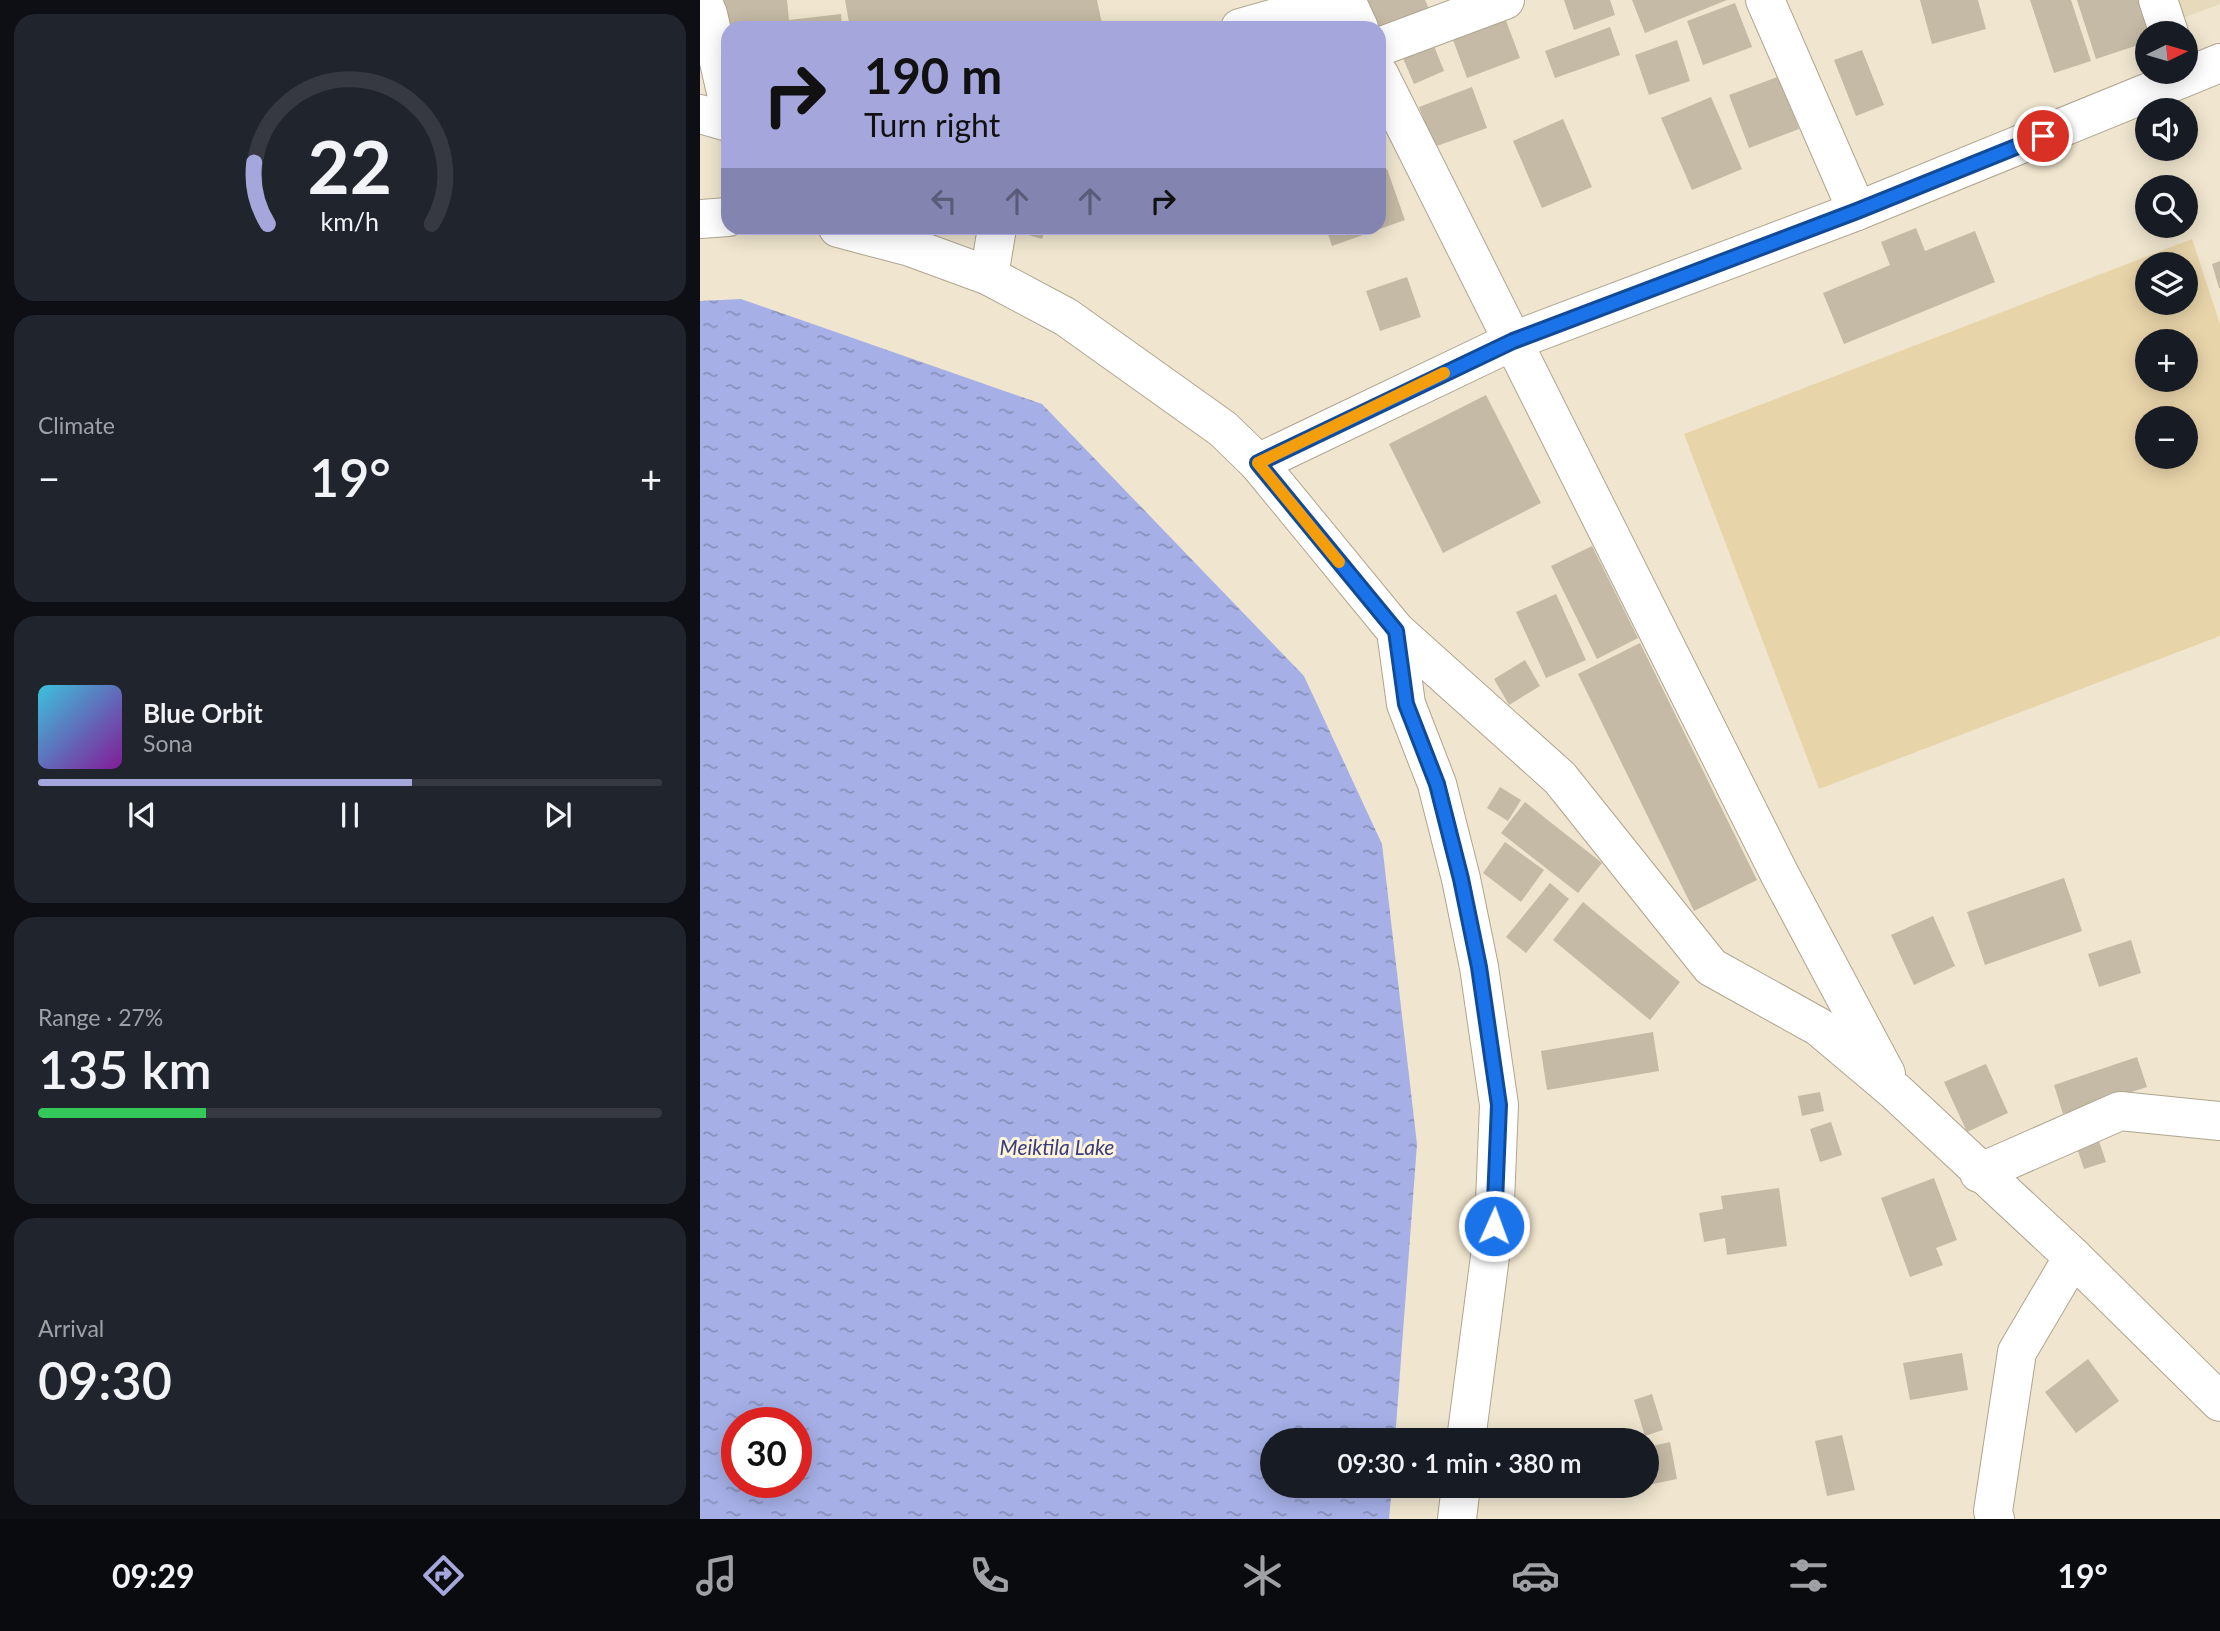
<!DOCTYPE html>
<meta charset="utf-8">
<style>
body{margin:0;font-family:Lato,sans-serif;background:#20242c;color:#f1f3f6;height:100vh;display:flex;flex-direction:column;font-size:26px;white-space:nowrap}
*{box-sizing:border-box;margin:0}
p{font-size:23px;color:#9ea1a6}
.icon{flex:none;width:38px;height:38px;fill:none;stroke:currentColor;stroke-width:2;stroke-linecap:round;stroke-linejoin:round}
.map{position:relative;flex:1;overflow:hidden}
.details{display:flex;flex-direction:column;gap:14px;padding:14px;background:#0d0f14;width:700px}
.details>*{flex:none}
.banner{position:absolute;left:21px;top:21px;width:665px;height:214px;border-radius:21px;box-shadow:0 4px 18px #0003;background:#a4a6dc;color:#111;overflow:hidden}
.needle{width:46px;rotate:85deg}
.fabs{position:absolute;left:1435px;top:21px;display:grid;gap:14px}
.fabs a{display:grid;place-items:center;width:63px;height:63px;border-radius:50%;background:#171b24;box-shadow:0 4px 18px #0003;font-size:35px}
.speed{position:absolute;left:21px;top:1407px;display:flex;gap:14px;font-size:35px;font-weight:700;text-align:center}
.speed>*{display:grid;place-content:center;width:91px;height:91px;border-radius:50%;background:#171b24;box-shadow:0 4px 18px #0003;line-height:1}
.speed .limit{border:10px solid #d22;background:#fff;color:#111}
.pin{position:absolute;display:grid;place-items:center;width:60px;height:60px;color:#fff;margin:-30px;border:4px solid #fff;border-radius:50%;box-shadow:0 2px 7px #0007}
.me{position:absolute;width:77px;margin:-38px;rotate:2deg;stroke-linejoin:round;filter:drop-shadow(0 0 5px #0008)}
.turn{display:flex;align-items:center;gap:24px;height:147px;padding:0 28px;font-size:32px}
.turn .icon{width:91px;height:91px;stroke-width:2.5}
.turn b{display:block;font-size:49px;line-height:60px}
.lanes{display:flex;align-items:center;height:66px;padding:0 28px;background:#0003;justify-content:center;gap:35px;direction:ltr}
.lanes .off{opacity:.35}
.big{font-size:52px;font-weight:600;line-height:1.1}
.details .tile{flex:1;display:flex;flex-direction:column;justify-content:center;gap:10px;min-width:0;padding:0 24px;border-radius:21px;background:#20242c}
.details .dial{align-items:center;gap:0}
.dial svg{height:182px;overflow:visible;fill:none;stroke:#363941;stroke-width:7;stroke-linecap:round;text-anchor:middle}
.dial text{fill:#f1f3f6;stroke:none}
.song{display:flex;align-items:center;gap:21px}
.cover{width:84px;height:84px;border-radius:10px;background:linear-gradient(135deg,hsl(190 70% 55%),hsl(290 70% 35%))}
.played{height:7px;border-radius:4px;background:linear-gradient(90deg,#a4a6dc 60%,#363941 60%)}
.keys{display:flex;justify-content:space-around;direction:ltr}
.heat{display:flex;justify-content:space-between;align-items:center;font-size:38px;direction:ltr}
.charge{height:10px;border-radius:5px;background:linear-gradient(90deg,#34c759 27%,#363941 0)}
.trip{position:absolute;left:560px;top:1428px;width:399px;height:70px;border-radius:35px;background:#171b24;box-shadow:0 4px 18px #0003;font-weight:600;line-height:70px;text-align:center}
.tab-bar{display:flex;height:112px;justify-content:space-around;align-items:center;background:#090b0e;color:#9ea1a6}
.tab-bar .icon{width:49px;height:49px}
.tab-bar .active{color:#a4a6dc}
.tab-bar b{font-size:32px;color:#f1f3f6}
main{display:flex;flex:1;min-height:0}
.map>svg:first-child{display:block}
.built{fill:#e7d9bb}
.park{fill:#e8d4a9;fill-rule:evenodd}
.water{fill:url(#water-ripples);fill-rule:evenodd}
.building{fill:#c5baa5}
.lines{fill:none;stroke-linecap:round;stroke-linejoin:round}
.minor-casing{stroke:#afa58f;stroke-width:40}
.minor{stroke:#fff;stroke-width:38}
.route-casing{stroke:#114b97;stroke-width:18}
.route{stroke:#1a73e8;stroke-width:12}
.slow{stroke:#f59e0b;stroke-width:12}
.labels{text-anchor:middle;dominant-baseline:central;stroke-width:6;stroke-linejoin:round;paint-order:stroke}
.water-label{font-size:21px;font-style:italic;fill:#373d7d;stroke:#fef3dc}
</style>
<main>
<section class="details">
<div class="tile dial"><svg viewBox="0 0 100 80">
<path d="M14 69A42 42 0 1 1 86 69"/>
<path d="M14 69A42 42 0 0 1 8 42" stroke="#a4a6dc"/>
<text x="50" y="56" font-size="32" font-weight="700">22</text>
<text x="50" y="72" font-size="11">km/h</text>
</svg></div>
<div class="tile"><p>Climate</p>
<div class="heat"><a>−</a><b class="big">19°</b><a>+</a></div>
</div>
<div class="tile">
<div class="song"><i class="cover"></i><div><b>Blue Orbit</b><p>Sona</p></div></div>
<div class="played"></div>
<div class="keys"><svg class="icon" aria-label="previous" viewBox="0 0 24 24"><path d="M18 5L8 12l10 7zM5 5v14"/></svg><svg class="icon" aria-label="pause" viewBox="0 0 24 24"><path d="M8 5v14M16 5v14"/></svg><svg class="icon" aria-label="next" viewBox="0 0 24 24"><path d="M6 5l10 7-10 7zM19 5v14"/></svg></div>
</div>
<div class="tile"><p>Range · 27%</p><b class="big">135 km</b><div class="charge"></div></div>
<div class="tile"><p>Arrival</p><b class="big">09:30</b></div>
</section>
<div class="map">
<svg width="1520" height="1519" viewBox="0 0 1520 1519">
<defs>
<pattern id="water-ripples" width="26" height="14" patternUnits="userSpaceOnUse" patternTransform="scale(1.75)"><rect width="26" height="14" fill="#a6b0e7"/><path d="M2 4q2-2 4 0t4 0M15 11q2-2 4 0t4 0" fill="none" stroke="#878fba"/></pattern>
</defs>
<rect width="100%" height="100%" fill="#f0e6cf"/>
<!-- built -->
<polygon class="built" points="1451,0 1520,0 1520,4 1459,27"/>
<!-- park -->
<path class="park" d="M1492 239 1520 324V636L1119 789 984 434ZM1447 264H1486V303H1447ZM1447 341H1486V380H1447ZM1447 418H1486V457H1447Z"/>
<!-- water -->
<path class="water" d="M41 299 342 404 604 676 682 844 717 1144 695 1440H572V1486H692L689 1519H0V301ZM37 1423H96V1482H37Z"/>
<!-- building -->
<g class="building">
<polygon points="18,0 87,0 89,20 141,14 142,28 28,28"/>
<polygon points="145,0 397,0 403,28 150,28"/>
<polygon points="667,0 725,0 729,9 678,28"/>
<polygon points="864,0 910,0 915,15 874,30"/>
<polygon points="932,0 1027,0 945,33"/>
<polygon points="1220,0 1278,0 1286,29 1232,44"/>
<polygon points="1330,0 1371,0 1391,61 1354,73"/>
<polygon points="1377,0 1443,0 1454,33 1447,33 1447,42 1396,59"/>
<polygon points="1035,3 1052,47 1003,65 987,21"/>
<polygon points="805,18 820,58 767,78 752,37"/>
<polygon points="910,27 920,55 855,78 845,51"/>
<polygon points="730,36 744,71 714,84 699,49"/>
<polygon points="977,40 990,81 949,95 935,55"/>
<polygon points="1162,50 1184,105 1156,116 1134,60"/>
<polygon points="1080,76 1099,129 1049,148 1029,95"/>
<polygon points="772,87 787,128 734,147 719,107"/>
<polygon points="1011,97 1042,169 992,190 961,118"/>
<polygon points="863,119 892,187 842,208 813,141"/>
<polygon points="687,169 705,220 632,246 626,228 679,228 679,172"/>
<polygon points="304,228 346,228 342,239"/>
<polygon points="1216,228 1225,251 1275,231 1295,282 1144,344 1123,293 1190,265 1181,242"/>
<polygon points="1520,261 1520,288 1519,288 1512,264"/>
<polygon points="707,277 721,317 680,331 666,291"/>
<polygon points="786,395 841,503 743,553 689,444"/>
<polygon points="892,546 938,638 897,659 851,566"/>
<polygon points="856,594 886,660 846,678 816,612"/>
<polygon points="940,643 1057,880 994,911 878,674"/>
<polygon points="825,660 840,686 809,705 794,679"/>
<polygon points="800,787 821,800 808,821 787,808"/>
<polygon points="825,802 902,863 878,893 801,833"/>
<polygon points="805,842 844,870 821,902 783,873"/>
<polygon points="1364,878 1382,931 1285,965 1267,912"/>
<polygon points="850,883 869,899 826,953 806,937"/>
<polygon points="883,902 980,982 950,1020 853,940"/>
<polygon points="1233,916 1255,966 1214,985 1191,935"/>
<polygon points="1431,940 1441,973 1399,987 1388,954"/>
<polygon points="953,1032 959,1071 847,1090 841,1051"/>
<polygon points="1437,1057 1447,1087 1363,1114 1354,1085"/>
<polygon points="1286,1064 1308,1113 1267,1132 1244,1082"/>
<polygon points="1120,1092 1124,1111 1102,1116 1098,1096"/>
<polygon points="1131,1122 1142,1155 1120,1162 1110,1129"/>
<polygon points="1396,1132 1406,1162 1384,1169 1374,1139"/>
<polygon points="1234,1178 1257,1240 1236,1248 1243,1265 1210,1277 1181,1198"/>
<polygon points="1079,1188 1087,1246 1027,1255 1025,1238 1004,1242 999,1213 1023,1209 1021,1196"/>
<polygon points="1262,1353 1268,1390 1210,1400 1203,1363"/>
<polygon points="1388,1359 1419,1401 1376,1433 1345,1392"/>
<polygon points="952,1394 963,1430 945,1436 934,1400"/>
<polygon points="1142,1435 1155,1490 1127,1496 1115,1441"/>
<polygon points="970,1442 977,1479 948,1485 947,1447"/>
</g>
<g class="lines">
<defs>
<g id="minor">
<polyline points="2,0 8,14 28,101"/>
<polyline points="646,0 659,28"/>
<polyline points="1065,0 1157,211"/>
<polyline points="1458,0 1469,33"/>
<polyline points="540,28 639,0"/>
<polyline points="679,47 805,0"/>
<polyline points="679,74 1079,873 1186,1074"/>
<polyline points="0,114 28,122"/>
<polyline points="0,219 28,217"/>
<polyline points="138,228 210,247 289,276 366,317 523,429 558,463 696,631 860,778 1011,967 1119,1027 1196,1092 1373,1257 1520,1402"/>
<polyline points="289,276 297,228"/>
<polyline points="558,463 813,341 1157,211 1520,63"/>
<polyline points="696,631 706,704 737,784 761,879 779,967 799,1105 794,1226 766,1440"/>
<polyline points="1279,1173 1420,1111 1520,1121"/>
<polyline points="757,1519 761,1486"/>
<polyline points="1295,1519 1293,1511 1317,1352 1373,1257"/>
</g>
</defs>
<!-- minor casing -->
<use href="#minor" class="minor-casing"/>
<!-- minor -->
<use href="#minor" class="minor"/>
</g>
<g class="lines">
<defs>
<polyline id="route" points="794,1226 799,1105 779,967 761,879 737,784 706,704 696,631 558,463 813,341 1157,211 1343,136"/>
</defs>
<!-- route casing -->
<use href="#route" class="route-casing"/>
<!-- route -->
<use href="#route" class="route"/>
<!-- slow -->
<polyline class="slow" points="639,562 558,463 744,373"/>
</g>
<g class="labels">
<!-- water labels -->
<g class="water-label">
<text x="357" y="1146">Meiktila Lake</text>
</g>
</g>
</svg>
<div class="fabs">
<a><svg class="needle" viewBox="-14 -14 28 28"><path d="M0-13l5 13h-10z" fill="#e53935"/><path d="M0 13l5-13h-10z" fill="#9ea1a6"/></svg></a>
<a><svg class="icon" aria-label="sound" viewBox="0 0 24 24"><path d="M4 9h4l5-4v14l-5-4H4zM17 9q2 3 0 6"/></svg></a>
<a><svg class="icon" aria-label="search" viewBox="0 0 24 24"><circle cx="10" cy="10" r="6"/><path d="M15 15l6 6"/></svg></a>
<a><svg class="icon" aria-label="layers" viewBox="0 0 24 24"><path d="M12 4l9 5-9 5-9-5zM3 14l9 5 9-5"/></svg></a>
<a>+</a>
<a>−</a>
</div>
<div class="speed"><div class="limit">30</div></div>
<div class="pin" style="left:1343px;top:136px;background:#d93025"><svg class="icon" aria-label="arrive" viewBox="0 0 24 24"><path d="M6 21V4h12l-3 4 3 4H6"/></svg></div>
<svg class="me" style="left:794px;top:1226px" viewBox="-20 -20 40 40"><circle r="17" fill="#1a73e8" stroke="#fff" stroke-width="3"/><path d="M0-11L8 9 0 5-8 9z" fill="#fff"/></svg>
<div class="trip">09:30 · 1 min · 380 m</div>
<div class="banner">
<div class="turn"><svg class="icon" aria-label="right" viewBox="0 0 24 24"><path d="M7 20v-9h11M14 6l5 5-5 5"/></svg><div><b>190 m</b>Turn right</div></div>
<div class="lanes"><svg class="icon off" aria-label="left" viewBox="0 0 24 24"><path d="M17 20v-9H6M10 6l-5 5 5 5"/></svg><svg class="icon off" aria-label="ahead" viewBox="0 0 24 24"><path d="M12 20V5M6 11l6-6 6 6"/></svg><svg class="icon off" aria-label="ahead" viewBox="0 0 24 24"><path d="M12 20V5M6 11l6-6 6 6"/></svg><svg class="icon" aria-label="right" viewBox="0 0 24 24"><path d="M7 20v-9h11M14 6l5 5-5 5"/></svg></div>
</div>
</div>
</main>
<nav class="tab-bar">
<b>09:29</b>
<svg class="icon active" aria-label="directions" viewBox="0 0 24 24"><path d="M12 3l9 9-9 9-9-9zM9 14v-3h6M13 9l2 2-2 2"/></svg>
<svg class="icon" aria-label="music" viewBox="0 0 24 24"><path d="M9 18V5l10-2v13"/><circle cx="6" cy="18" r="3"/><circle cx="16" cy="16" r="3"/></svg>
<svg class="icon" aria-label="phone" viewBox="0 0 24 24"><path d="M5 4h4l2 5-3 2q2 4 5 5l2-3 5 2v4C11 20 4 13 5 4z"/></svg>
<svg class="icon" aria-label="climate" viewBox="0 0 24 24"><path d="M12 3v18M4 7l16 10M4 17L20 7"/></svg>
<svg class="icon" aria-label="car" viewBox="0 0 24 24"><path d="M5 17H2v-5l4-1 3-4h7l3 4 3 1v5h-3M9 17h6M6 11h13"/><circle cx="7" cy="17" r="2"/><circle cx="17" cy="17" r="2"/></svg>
<svg class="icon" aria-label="filters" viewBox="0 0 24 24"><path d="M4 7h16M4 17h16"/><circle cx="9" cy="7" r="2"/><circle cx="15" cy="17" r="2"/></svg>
<b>19°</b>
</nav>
